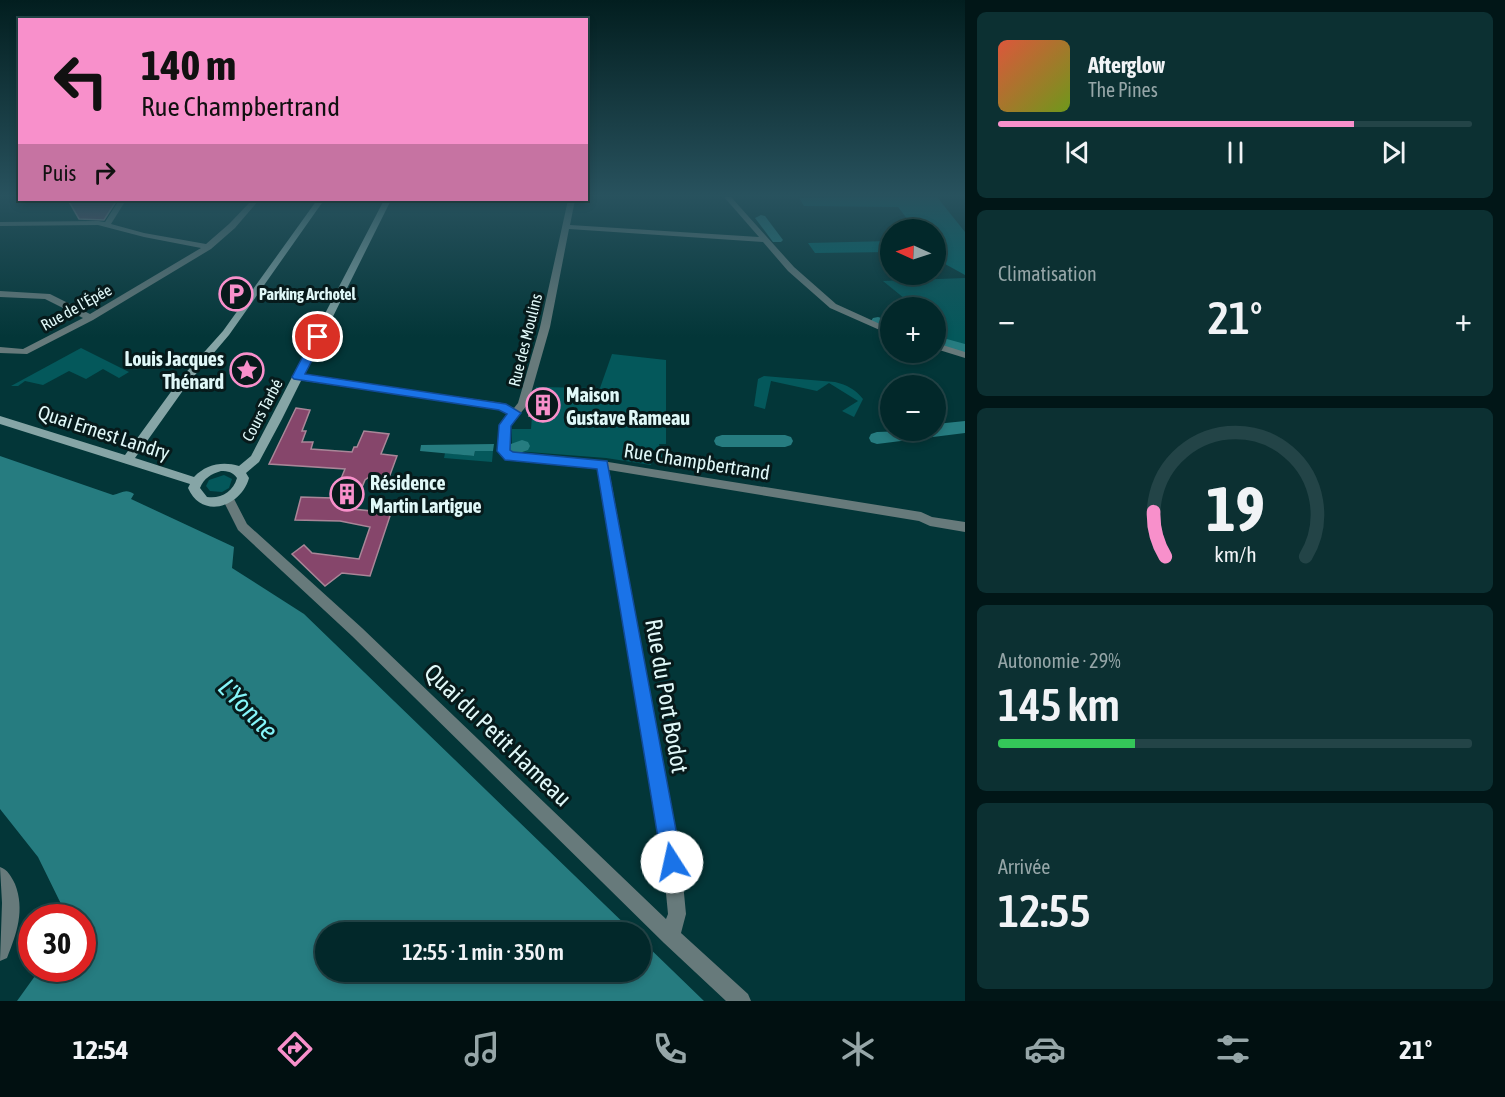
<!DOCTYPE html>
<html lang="fr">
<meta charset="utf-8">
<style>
body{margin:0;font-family:"Asap Condensed",sans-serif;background:#0c3032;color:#f1f3f6;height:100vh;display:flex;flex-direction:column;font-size:22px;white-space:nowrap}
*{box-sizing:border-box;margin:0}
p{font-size:20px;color:#96a6a8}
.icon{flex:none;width:33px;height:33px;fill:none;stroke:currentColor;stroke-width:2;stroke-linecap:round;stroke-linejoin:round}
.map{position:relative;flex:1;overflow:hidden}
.panel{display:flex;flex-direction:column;gap:12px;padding:12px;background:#011617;width:540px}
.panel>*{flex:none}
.guide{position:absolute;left:18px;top:18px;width:570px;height:183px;border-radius:0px;box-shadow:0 3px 9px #0003,0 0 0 2px #234447;background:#f890cb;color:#111;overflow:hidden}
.needle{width:39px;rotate:273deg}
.fabs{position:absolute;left:880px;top:219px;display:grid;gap:12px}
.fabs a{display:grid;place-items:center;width:66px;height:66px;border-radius:50%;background:#02282a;box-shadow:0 3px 9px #0003,0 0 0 2px #234447;font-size:30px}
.speed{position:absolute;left:18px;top:904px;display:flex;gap:12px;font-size:30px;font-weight:700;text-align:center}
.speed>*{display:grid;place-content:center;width:78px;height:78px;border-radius:50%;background:#02282a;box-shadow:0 3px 9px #0003,0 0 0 2px #234447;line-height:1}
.speed .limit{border:9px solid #d22;background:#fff;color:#111}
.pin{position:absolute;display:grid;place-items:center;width:51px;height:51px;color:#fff;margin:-26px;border:3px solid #fff;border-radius:50%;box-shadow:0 2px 6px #0007}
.me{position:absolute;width:66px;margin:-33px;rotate:350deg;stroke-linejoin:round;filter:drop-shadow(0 0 4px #0008)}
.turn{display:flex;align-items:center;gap:21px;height:126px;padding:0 24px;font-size:27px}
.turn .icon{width:78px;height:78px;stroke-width:2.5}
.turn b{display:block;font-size:42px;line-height:51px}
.then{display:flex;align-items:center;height:57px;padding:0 24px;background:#0003;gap:12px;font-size:22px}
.big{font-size:45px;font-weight:600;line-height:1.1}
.panel .card{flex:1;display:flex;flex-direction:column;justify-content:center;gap:9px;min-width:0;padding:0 21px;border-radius:9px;background:#0c3032}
.panel .dial{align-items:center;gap:0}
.dial svg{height:156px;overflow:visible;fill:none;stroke:#234447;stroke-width:7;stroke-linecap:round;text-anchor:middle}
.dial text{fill:#f1f3f6;stroke:none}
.song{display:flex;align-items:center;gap:18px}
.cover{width:72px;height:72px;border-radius:9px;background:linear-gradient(135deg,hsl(10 70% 55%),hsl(80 70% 35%))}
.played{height:6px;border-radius:3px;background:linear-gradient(90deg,#f890cb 75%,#234447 75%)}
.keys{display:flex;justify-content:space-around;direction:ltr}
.heat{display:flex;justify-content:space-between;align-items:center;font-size:33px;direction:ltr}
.charge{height:9px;border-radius:4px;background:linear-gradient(90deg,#34c759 29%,#234447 0)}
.trip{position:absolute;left:315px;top:922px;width:336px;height:60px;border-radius:30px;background:#02282a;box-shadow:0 3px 9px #0003,0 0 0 2px #234447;font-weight:600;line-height:60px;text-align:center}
.tabs{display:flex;height:96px;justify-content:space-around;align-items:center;background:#011011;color:#96a6a8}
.tabs .icon{width:42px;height:42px}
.tabs .selected{color:#f890cb}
.tabs b{font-size:27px;color:#f1f3f6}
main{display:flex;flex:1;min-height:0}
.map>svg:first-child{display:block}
.green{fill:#04585b}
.forest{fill:#00666a}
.water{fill:#267c80}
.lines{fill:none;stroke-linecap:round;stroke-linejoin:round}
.canal{fill:#267c80;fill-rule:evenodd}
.building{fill:#86466b;stroke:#a98698;stroke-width:1.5}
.minor{fill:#677a7b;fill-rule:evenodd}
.secondary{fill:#86a5a6;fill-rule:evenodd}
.route{fill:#1a73e8;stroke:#114b97;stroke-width:1.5}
.labels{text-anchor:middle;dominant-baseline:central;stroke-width:6;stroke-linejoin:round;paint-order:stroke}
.far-poi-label{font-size:16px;font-weight:bold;fill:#e0f8f8;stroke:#071a1b;text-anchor:start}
.far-street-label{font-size:16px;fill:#e0f8f8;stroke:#071a1b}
.poi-label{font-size:20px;font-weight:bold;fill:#e0f8f8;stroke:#071a1b;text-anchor:start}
.street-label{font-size:20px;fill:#e0f8f8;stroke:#071a1b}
.near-street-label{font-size:24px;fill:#e0f8f8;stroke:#071a1b}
.near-water-label{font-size:26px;font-style:italic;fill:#85f5fa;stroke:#071a1b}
</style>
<main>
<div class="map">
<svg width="965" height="1001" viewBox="0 0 965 1001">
<rect width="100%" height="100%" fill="#033638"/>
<!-- green -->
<g class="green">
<polygon points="965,278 965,347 938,338 940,334 936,332 936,308 915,307 883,281"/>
<polygon points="81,348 129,372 119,378 103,369 86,379 69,371 43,385 25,381 18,386 11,386"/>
<polygon points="612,354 666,360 666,444 659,444 662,457 652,457 651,465 606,458 515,451 512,446 512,429 531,429 532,416 554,418 556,402 553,402 554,396 535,394 536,387 600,388"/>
<path d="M764 376 835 382C847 385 855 389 863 399L854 417 842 411 858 401 829 383 817 391 771 381 765 409 754 406 758 379Z"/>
<polygon points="475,451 493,451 492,462 444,458 445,453 474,456"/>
<polygon points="224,475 232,479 229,488 222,492 210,491 206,486 209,480"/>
</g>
<!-- forest -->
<g class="forest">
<polygon points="937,197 965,232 965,275 936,259 936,230 915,229 898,207 804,206 799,198"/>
<polygon points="891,241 891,252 815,253 808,243"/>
</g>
<!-- water -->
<g class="water">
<polygon points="494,444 493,451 475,451 474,456 420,451 421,445"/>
<path d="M0 456 113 495C121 493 126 488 134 494L131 499 234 547 232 568 304 614 634 933H326V972H640L641 940 704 1001H17L40 969H82V918H60L63 908 38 857 0 809Z"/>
</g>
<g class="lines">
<!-- canal -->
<g class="canal">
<polygon points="761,215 765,216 783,240 781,242 773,242 755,218"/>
<polygon points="878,317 891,321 891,329 873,324 871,321 873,318"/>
<polygon points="936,336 965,344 965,353 936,345"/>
<polygon points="965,421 965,433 877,444 871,442 869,438 871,434 877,432 936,430 936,424"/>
<polygon points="722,435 785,435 791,437 793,441 791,445 785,447 722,447 716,445 714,441 716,437"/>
<polygon points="522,440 528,442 530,446 528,450 514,455 508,453 506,449 508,445"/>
</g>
</g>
<!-- building -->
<g class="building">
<polygon points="68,200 117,200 104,220 79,219"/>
<polygon points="533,394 554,396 553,402 556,402 554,418 529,416"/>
<polygon points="296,408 310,410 302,431 306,431 302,442 313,442 311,449 352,452 354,447 357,447 364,431 389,434 381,454 397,456 390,475 385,475 384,479 369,477 365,480 353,509 391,513 370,576 342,573 325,586 292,554 304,545 312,553 359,559 370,527 340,521 295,520 301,497 333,498 345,469 269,464"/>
</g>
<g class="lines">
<!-- minor -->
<g class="minor">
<polygon points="724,197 731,197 794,267 836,304 891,329 891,335 830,308 788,271 763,242 569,229 550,327 528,404 510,426 510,450 513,453 602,461 921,512 932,517 965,522 965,532 930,526 919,521 609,470 681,862 686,914 681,933 748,994 751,1001 726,1001 664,943 352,636 238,530 222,498 228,494 232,495 247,524 362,628 666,919 668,914 663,862 597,469 506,460 498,451 500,425 508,414 499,409 298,380 293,377 298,374 502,403 514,408 518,403 540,327 568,200 575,200 570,225 759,237"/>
<polygon points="119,200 126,200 111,224 144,233 206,244 229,224 252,200 259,200 235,228 211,249 93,320 27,354 0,353 0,347 23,349 83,318 45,299 0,297 0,291 50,294 90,314 201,248 144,237 98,225 0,226 0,222 98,221 105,222"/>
<polygon points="936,343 965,352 965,358 936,349"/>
<path d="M0 867C8 870 11 876 15 884 25 910 17 933 7 958L0 961 2 903Z"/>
</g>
<!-- secondary -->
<path class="secondary" d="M317 200H324L229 335 189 382 135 458 194 477C206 464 223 461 239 466L251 456 384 200H391L282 419 259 462 246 473 249 478C241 507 202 520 188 488L190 484 0 424V416L125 455 181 378 223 331ZM221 471C228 471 233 472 237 478 233 492 221 499 207 497L200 488C204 478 211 474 221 471Z"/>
</g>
<!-- sky -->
<linearGradient id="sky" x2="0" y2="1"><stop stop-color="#021e1f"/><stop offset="0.58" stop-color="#28525e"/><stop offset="1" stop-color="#28525e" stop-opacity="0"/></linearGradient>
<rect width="965" height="337" fill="url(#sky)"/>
<!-- route -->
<polygon class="route" points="318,334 324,337 305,374 506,404 521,413 511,426 510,450 513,452 607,461 682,862 679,869 672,872 665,869 662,862 597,469 505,460 497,451 499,425 507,414 499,410 294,379 292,377 313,337"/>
<!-- icons -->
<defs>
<symbol id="parking-ring" viewBox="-11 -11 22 22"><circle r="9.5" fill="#071a1b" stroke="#f890cb" stroke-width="1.5"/><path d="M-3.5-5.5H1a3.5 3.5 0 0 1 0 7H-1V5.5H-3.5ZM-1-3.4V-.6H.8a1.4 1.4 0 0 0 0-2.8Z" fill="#f890cb"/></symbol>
<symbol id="sight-ring" viewBox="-11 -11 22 22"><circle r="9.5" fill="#071a1b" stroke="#f890cb" stroke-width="1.5"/><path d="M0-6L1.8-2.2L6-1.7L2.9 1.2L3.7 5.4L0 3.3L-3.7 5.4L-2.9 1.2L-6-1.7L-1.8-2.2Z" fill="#f890cb"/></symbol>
<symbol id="building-ring" viewBox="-11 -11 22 22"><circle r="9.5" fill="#071a1b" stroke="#f890cb" stroke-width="1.5"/><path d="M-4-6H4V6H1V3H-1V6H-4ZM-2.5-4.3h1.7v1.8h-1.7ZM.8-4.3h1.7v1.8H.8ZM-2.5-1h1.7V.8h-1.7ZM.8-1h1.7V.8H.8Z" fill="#f890cb"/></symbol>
</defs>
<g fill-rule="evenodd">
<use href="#parking-ring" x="217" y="275" width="38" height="38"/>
<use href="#sight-ring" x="228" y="351" width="38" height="38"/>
<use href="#building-ring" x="524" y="386" width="38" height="38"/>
<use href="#building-ring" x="328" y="475" width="38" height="38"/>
</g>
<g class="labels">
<!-- far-poi labels -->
<g class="far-poi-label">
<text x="259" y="294">Parking Archotel</text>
</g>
<!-- far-street labels -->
<g class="far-street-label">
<text transform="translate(76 307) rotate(-29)">Rue de l'Épée</text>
<text transform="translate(525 340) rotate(-76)">Rue des Moulins</text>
<text transform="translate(262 410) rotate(-62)">Cours Tarbé</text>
</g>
<!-- poi labels -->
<g class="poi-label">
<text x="224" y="358" text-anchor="end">Louis Jacques<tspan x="224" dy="23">Thénard</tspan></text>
<text x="566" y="394">Maison<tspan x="566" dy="23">Gustave Rameau</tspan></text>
<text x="370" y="482">Résidence<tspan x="370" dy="23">Martin Lartigue</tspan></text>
</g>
<!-- street labels -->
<g class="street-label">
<text transform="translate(104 432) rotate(18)">Quai Ernest Landry</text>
<text transform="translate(697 461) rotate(9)">Rue Champbertrand</text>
</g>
<!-- near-street labels -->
<g class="near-street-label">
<text transform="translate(667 696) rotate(80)">Rue du Port Bodot</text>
<text transform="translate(498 735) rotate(44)">Quai du Petit Hameau</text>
</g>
<!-- near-water labels -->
<g class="near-water-label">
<text transform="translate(248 709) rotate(46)">L'Yonne</text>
</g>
</g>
</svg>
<div class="fabs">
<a><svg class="needle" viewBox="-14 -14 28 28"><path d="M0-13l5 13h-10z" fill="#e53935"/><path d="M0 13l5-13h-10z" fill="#96a6a8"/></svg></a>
<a>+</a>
<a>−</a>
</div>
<div class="speed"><div class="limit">30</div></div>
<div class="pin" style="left:318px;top:337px;background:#d93025"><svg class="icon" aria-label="arrive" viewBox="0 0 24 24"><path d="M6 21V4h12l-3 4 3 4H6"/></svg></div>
<svg class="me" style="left:672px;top:862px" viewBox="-20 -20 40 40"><circle r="19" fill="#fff"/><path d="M0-13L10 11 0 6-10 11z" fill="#1a73e8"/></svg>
<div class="trip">12:55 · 1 min · 350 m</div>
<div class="guide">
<div class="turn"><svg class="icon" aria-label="left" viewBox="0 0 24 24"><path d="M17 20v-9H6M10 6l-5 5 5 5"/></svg><div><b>140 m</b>Rue Champbertrand</div></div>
<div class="then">Puis<svg class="icon" aria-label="right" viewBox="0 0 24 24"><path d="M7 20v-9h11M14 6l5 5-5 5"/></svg></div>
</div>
</div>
<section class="panel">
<div class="card">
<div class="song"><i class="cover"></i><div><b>Afterglow</b><p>The Pines</p></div></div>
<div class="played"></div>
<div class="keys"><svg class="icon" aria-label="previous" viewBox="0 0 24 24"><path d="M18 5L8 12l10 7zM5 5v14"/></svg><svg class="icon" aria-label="pause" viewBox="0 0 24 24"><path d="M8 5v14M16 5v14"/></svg><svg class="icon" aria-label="next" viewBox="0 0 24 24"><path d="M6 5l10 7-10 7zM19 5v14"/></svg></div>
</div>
<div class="card"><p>Climatisation</p>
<div class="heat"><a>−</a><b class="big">21°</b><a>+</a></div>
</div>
<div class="card dial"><svg viewBox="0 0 100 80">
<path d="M14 69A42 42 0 1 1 86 69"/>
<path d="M14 69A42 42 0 0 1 8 46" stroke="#f890cb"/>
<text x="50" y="56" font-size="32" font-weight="700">19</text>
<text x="50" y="72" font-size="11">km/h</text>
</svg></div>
<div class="card"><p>Autonomie · 29%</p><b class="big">145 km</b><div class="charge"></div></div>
<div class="card"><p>Arrivée</p><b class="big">12:55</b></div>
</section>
</main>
<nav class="tabs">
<b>12:54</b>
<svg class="icon selected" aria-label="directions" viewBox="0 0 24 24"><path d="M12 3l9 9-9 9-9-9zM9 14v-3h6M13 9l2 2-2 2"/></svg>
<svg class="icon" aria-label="music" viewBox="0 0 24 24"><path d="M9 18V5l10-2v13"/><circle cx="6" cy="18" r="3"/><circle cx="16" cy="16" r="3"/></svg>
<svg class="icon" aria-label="phone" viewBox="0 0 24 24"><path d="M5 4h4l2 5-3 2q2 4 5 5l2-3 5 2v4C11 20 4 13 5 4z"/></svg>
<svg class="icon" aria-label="climate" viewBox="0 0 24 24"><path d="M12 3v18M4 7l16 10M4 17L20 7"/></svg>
<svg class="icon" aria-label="car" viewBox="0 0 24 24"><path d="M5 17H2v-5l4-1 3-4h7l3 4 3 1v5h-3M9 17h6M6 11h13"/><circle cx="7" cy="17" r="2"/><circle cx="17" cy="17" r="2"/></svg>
<svg class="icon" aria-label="filters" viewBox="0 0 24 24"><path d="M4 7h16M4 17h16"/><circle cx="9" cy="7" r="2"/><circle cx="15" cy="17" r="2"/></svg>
<b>21°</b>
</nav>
